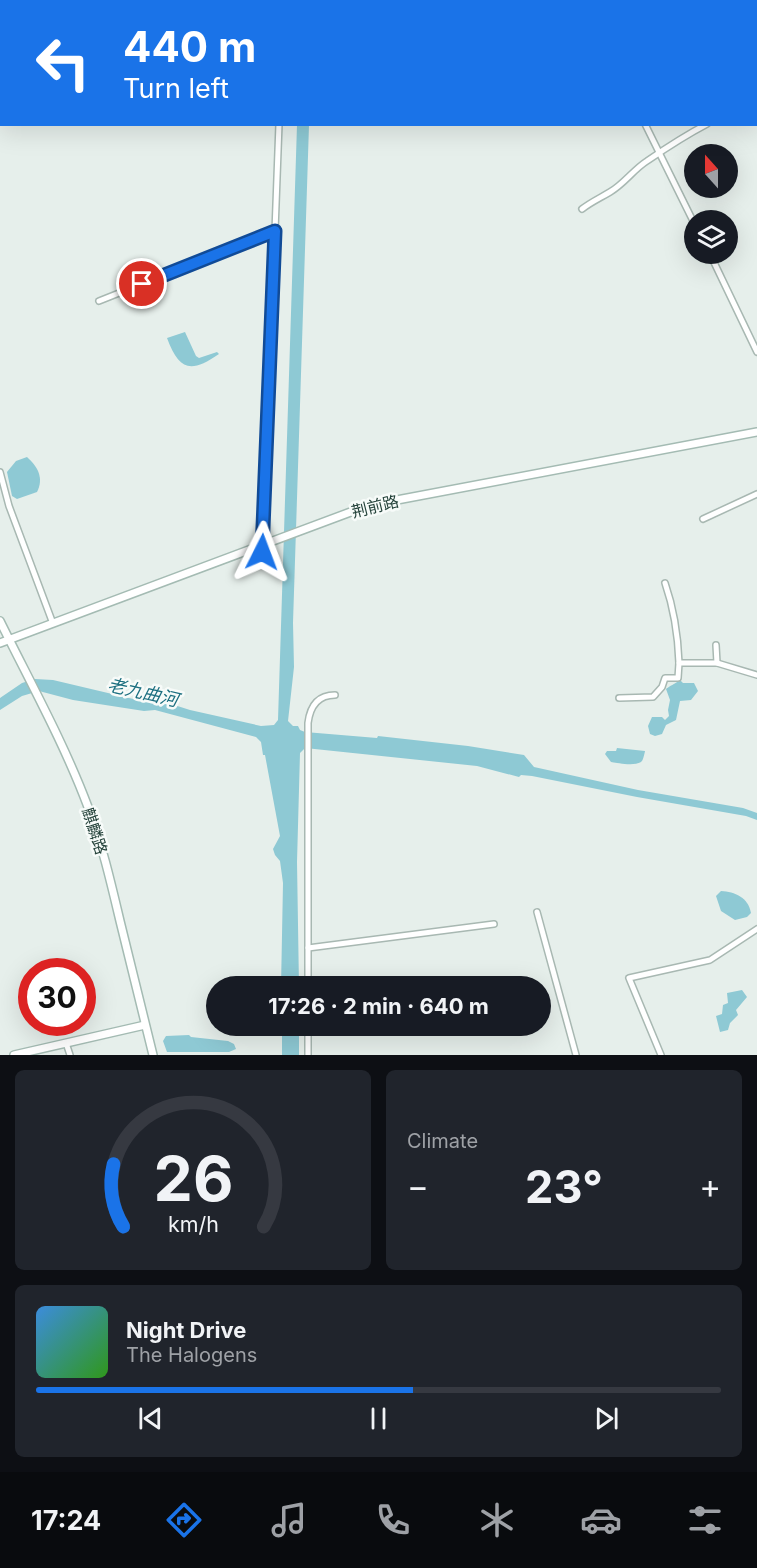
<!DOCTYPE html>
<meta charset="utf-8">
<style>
body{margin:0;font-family:Inter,"Noto Sans SC",sans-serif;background:#20242c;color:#f1f3f6;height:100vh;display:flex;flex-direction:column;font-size:22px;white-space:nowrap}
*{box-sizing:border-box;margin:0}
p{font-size:20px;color:#9ea1a6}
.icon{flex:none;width:33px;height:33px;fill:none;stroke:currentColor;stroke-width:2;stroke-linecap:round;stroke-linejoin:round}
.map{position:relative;height:1055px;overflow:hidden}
.side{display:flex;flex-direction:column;gap:15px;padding:15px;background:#0d0f14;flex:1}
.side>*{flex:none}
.banner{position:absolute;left:0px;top:0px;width:758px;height:126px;box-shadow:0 6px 24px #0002;background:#1a73e8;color:#fff;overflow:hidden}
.needle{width:39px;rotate:339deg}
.controls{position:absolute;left:684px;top:144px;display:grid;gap:12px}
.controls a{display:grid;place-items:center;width:54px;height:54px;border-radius:50%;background:#171b24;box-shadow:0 6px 24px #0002;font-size:30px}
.speed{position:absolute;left:18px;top:958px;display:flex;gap:12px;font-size:30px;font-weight:700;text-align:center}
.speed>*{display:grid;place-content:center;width:78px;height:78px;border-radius:50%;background:#171b24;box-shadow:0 6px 24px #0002;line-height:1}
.speed .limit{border:9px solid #d22;background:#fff;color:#111}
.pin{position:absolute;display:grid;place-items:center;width:51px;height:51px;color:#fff;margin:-26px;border:3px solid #fff;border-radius:50%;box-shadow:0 2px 6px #0007}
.me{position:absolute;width:66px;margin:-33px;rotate:3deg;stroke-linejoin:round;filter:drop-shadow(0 0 4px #0008)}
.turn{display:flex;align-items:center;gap:21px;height:126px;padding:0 24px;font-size:27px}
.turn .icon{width:78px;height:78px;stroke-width:2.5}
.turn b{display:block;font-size:42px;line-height:51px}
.big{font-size:45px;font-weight:700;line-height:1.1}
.side .tile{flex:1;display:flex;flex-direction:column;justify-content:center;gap:9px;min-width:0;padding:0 21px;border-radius:9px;background:#20242c}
.side .dial{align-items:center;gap:0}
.dial svg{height:156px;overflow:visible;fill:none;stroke:#363941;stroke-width:7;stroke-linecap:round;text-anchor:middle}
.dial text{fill:#f1f3f6;stroke:none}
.song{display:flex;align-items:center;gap:18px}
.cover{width:72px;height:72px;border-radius:9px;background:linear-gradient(135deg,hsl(210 70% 55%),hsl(110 70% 35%))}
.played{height:6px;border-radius:3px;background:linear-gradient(90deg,#1a73e8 55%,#363941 55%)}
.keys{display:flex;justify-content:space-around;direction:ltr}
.heat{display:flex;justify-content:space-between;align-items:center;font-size:33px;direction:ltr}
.side .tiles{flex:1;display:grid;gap:15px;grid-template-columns:1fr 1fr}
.tile:last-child{grid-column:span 2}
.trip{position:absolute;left:206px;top:976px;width:345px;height:60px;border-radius:30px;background:#171b24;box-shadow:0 6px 24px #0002;font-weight:700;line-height:60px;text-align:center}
.menu{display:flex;height:96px;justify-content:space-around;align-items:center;background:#090b0e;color:#9ea1a6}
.menu .icon{width:42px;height:42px}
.menu .selected{color:#1a73e8}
.menu b{font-size:27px;color:#f1f3f6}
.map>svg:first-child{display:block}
.water{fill:#8ec9d4}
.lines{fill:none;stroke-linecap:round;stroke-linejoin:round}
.street-casing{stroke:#a8b8b2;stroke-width:8}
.secondary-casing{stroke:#a4bbb3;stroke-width:10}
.primary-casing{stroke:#c2cac8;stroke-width:10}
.street{stroke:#fff;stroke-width:5}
.secondary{stroke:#fff;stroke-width:7}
.primary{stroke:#6aa596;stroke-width:8}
.route-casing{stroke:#114b97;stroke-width:15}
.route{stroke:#1a73e8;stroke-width:10}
.labels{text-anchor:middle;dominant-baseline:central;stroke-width:5;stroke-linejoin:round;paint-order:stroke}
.street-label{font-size:16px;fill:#24423a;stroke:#f7fbf9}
.water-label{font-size:18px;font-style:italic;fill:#1c6f80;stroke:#f7fbf9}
</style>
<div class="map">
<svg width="757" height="1055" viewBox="0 0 757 1055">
<rect width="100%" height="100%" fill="#e6efeb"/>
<!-- water -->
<g class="water">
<polygon points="297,125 309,125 293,623 294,667 288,721 293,726 298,726 300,730 305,732 377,738 378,736 468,746 524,755 534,767 638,790 743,808 757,813 757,820 746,816 637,797 532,776 521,775 519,777 477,766 305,748 300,753 297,862 299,987 281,987 283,883 280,861 275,855 273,849 280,836 265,755 263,755 261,742 256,737 155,710 144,711 73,700 39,691 22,696 0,710 0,698 22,683 35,679 53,680 146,702 168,703 190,710 261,726 274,725 278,720"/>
<path d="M185 332 196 356 199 358 217 352 219 354C190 374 179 370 167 338Z"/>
<path d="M27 457C38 467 44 478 37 492L17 499 12 496 7 472 16 461Z"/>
<path d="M680 680 683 683H694L698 691 691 700 680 701 676 720 666 725 662 734 655 736 650 734 648 726 652 717H662L665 720 669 716 668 710 670 700 666 689C668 687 676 683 680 680Z"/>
<path d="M617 748 645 751C645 752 643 760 642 761 636 767 618 763 611 762L605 754 607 751H616Z"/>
<path d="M721 891C735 892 748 897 751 913L747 917 735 920 721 911 716 896Z"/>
<polygon points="742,990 747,997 736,1010 738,1015 730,1023 728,1030 720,1032 716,1016 722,1014 723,1005 728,1003 727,993"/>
<rect x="282" y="1026" width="17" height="29"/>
<polygon points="189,1035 191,1037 228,1041 234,1044 236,1049 229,1052 167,1052 163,1041 166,1036"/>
</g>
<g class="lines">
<defs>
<g id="street">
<polyline points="159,0 160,2"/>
<polyline points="645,124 694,223"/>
<path d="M582 209C591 202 600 198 610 192 624 184 633 170 647 161 666 148 686 135 707 124"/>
<polyline points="710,254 757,352"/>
<polyline points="99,301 275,231"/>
<polyline points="0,472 9,506 52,621"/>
<polyline points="703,519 757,494"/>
<polyline points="254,555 263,552 279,124"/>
<path d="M665 583C674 609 678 636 679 663"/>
<polyline points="716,645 717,663"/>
<polyline points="619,698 653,697 662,687 665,678 678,678 679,663 717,663 757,675"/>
<polyline points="537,912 576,1055"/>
<polyline points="308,948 494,924"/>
<path d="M308 987V723C310 707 317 695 335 695"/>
<polyline points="308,1026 308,1055"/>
<polyline points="66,1043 70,1055"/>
<polyline points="661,1055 629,978 710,960 757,929"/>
</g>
<g id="secondary">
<path d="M0 621C30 682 64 743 88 807 102 844 111 883 120 921 131 966 142 1011 153 1055"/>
<polyline points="0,643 356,510 381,503 757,432"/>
<polyline points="14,1055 145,1025"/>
</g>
<g id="primary">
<polyline points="236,2 241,0"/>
<polyline points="279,2 298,0"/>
<polyline points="0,89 2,89"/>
<polyline points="0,100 2,100"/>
</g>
</defs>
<!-- street casing -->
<use href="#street" class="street-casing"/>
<!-- secondary casing -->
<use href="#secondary" class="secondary-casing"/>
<!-- primary casing -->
<use href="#primary" class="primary-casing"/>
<!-- street -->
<use href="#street" class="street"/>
<!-- secondary -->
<use href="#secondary" class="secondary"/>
<!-- primary -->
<use href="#primary" class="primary"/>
</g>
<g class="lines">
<defs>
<polyline id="route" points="142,284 275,231 262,552"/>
</defs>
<!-- route casing -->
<use href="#route" class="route-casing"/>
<!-- route -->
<use href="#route" class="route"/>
</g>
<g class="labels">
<!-- street labels -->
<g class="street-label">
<text transform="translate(375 506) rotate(-14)">荆前路</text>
<text transform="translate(95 831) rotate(72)">麒麟路</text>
</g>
<!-- water labels -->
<g class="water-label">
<text transform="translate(143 692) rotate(13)">老九曲河</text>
</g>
</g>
</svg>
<div class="controls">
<a><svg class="needle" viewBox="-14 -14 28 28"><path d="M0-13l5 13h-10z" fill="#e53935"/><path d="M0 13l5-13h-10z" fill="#9ea1a6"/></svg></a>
<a><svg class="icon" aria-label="layers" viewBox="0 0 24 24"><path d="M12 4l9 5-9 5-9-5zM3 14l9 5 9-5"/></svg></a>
</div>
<div class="speed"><div class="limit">30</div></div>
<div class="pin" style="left:142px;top:284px;background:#d93025"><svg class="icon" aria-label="arrive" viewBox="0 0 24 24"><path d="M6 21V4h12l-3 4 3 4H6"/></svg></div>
<svg class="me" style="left:262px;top:552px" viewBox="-20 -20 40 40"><path d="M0-17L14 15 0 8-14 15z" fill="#1a73e8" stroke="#fff" stroke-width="4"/></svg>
<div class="trip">17:26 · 2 min · 640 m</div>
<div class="banner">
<div class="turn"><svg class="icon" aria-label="left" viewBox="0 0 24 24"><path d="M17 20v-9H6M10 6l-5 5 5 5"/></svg><div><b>440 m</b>Turn left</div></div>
</div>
</div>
<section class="side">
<div class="tiles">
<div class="tile dial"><svg viewBox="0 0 100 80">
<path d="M14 69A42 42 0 1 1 86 69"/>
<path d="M14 69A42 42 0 0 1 9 37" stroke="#1a73e8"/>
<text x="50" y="56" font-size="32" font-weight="700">26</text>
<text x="50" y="72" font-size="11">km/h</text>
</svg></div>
<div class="tile"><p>Climate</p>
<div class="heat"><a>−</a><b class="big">23°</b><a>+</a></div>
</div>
<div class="tile">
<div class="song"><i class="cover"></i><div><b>Night Drive</b><p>The Halogens</p></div></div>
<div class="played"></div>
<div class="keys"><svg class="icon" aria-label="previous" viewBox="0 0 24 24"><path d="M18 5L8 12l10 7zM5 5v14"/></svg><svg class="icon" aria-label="pause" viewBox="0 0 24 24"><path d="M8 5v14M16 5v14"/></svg><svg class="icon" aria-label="next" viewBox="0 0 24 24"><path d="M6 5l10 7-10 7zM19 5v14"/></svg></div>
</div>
</div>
</section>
<nav class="menu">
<b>17:24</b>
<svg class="icon selected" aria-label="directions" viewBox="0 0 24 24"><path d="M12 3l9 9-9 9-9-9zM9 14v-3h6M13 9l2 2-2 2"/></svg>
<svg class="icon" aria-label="music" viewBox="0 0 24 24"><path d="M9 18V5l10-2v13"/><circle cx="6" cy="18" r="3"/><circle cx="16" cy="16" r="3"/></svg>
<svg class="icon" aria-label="phone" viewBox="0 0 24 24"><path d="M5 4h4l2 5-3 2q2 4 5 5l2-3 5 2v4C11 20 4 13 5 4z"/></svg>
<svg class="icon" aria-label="climate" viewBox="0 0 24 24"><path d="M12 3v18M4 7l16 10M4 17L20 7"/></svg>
<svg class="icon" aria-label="car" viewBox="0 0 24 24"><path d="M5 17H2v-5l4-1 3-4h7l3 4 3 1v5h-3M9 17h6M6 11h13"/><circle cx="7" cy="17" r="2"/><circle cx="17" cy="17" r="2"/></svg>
<svg class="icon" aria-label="filters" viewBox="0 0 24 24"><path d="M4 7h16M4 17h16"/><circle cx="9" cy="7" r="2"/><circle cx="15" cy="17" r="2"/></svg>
</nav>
